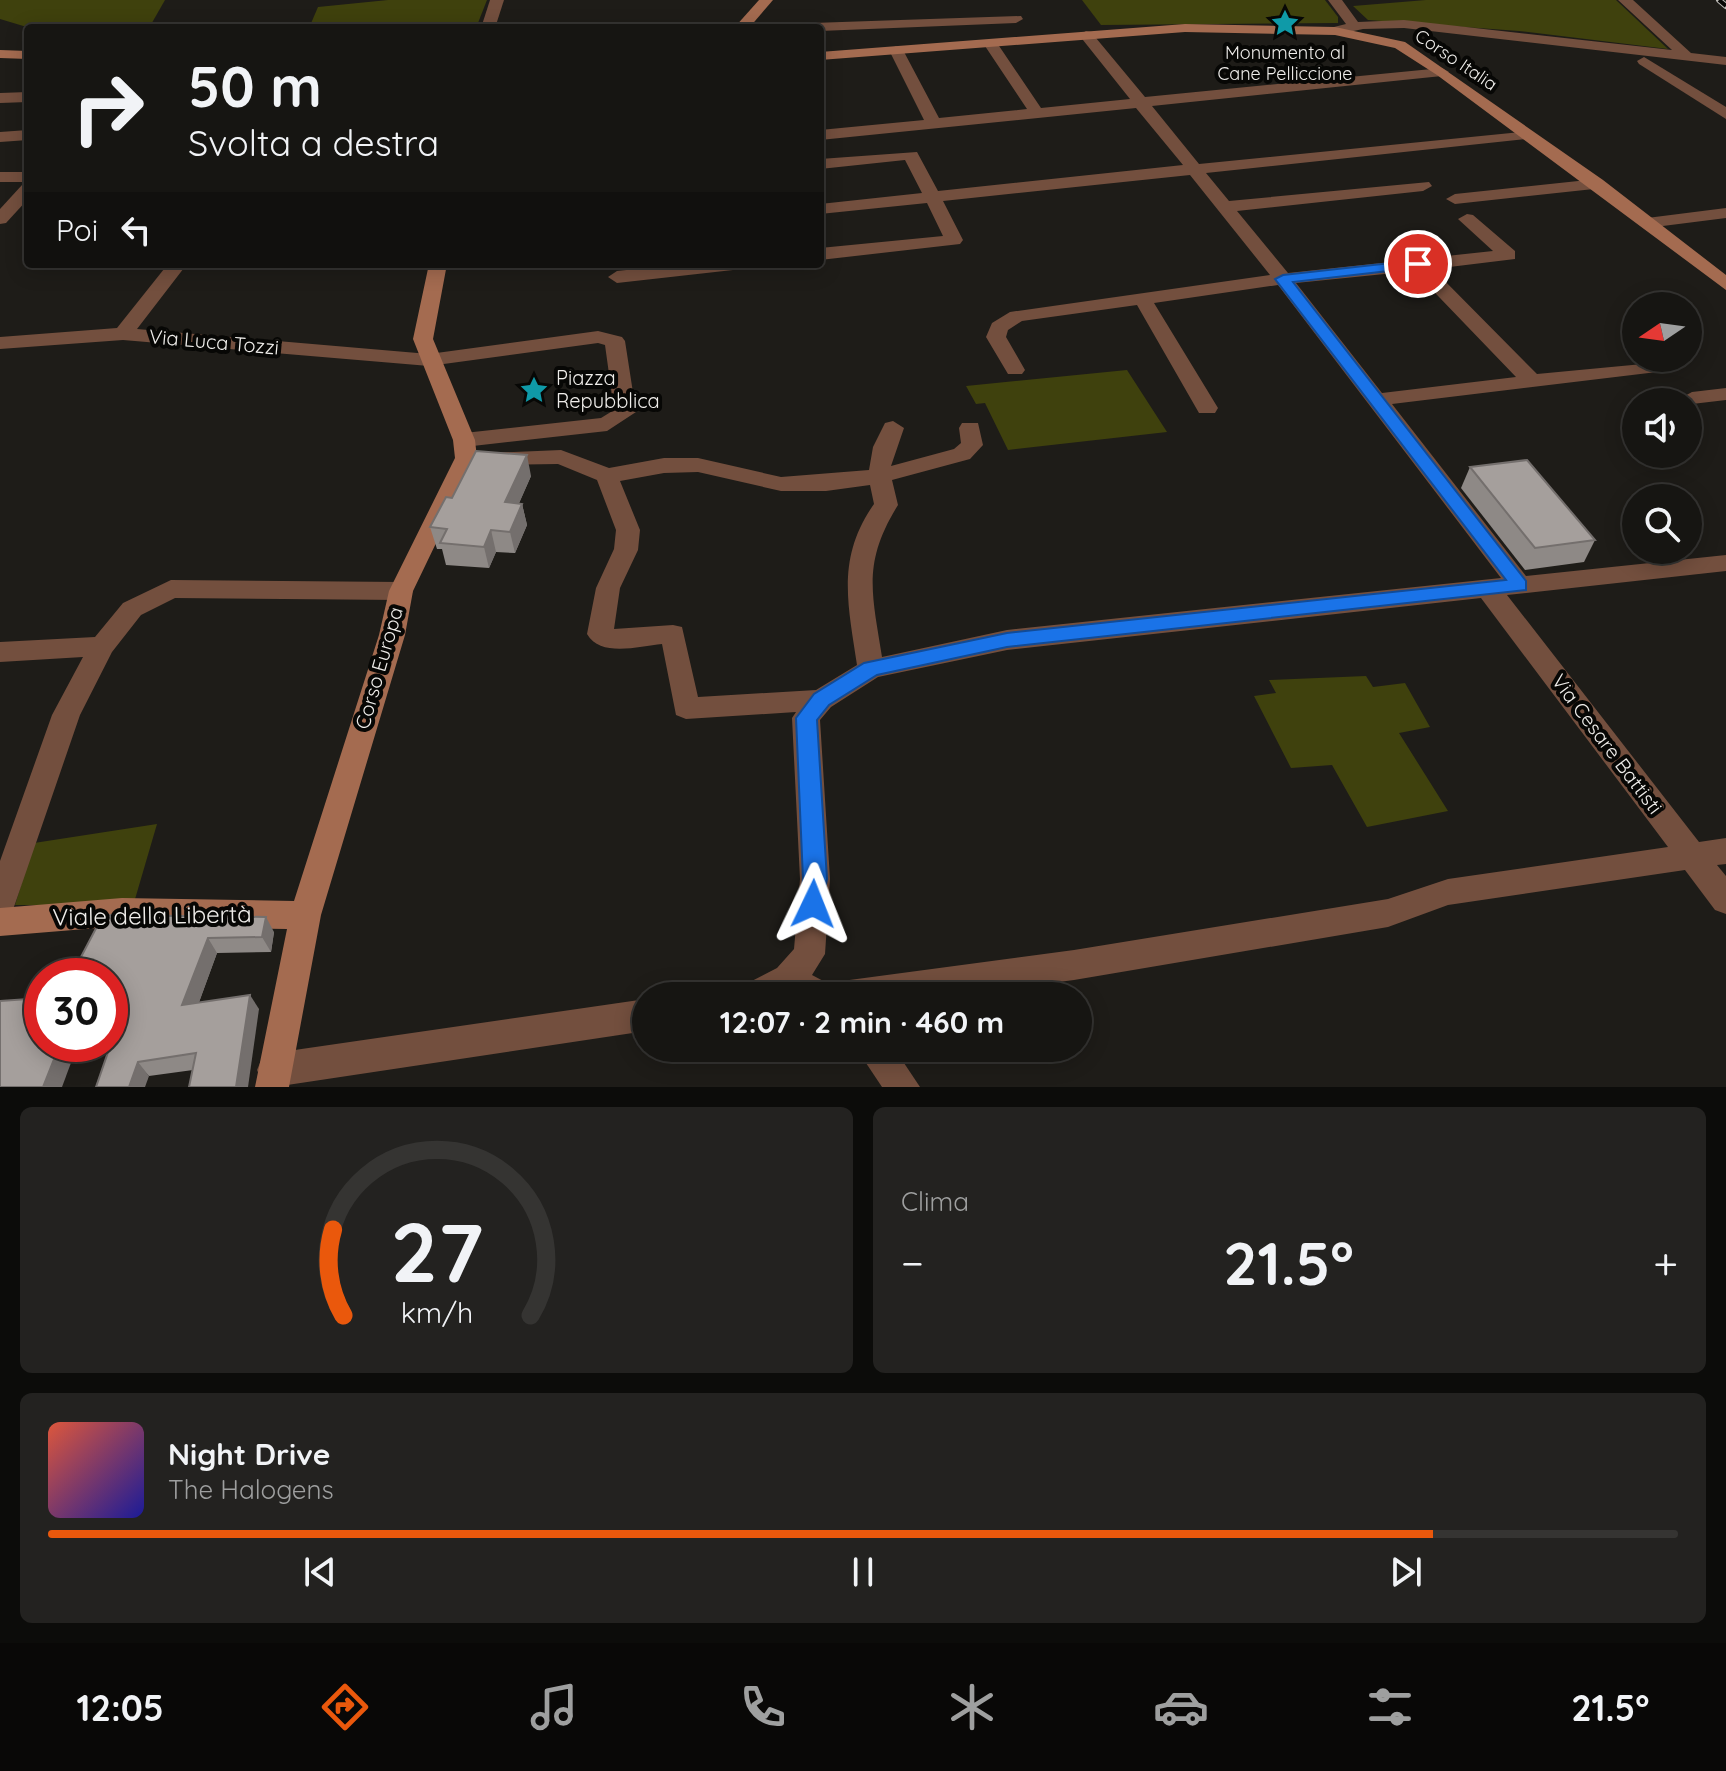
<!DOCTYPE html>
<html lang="it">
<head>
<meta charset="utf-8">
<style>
  body { margin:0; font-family:Quicksand,sans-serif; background:#232220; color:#f1f3f6; height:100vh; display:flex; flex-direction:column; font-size:30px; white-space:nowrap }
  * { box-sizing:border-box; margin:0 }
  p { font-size:26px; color:#9e9f9f }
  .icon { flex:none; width:44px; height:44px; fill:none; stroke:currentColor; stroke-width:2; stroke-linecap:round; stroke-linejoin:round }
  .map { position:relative; height:1087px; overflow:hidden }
  .drawer { display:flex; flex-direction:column; gap:20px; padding:20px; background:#0c0c0a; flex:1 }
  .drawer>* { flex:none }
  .banner { position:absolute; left:24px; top:24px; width:800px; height:244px; border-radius:8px; box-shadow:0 4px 20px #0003,0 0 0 2px #353432; background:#161512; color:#f1f3f6; overflow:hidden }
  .needle { width:52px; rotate:257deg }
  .buttons { position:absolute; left:1622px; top:292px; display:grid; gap:16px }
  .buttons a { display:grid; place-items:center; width:80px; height:80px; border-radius:50%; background:#161512; box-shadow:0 4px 20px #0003,0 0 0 2px #353432; font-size:40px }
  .speed { position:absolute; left:24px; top:958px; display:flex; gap:16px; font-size:40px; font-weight:700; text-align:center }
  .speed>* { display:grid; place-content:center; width:104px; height:104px; border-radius:50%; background:#161512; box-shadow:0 4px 20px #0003,0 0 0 2px #353432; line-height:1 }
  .speed .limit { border:12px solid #d22; background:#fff; color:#111 }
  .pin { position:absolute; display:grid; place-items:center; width:68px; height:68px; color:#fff; margin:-34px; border:4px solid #fff; border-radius:50%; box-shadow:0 2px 8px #0007 }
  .me { position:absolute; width:88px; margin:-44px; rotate:2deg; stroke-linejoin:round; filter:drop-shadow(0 0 6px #0008) }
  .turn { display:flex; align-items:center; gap:28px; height:168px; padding:0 32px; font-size:36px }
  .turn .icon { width:104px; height:104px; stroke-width:2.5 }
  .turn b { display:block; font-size:56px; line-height:68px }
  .then { display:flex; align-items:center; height:76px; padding:0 32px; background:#0003; gap:16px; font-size:30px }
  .big { font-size:60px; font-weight:700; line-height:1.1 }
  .drawer .widget { flex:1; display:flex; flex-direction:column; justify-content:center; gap:12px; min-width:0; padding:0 28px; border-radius:12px; background:#232220 }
  .drawer .dial { align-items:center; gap:0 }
  .dial svg { height:208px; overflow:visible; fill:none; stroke:#353432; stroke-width:7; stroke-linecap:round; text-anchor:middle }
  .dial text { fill:#f1f3f6; stroke:none }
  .song { display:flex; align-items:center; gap:24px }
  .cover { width:96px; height:96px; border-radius:12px; background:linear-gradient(135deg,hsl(10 70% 55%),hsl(240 70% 35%)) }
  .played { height:8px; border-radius:4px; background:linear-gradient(90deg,#ea580c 85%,#353432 85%) }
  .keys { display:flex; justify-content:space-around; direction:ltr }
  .heat { display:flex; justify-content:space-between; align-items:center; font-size:44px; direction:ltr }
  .drawer .tiles { flex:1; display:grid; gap:20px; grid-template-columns:1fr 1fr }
  .widget:last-child { grid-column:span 2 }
  .trip { position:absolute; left:632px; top:982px; width:460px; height:80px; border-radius:40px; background:#161512; box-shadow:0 4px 20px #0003,0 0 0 2px #353432; font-weight:700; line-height:80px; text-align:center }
  .tab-bar { display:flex; height:128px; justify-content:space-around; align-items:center; background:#090807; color:#9e9f9f }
  .tab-bar .icon { width:56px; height:56px }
  .tab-bar .current { color:#ea580c }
  .tab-bar b { font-size:36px; color:#f1f3f6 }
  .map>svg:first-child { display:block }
</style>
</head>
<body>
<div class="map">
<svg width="1726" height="1087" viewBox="0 0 1726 1087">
  <rect width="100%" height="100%" fill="#1e1c18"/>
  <g fill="#3f410d">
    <polygon points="0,0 165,0 149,28 30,28 0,19"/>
    <polygon points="388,0 487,0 476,28 309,28 318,7"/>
    <polygon points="1082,0 1325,0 1338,17 1338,23 1101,25"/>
    <polygon points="1426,0 1616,0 1668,49 1519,31 1368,20 1353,6"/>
    <polygon points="1127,370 1167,432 1008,450 985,403 976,404 966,386"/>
    <polygon points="1366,676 1373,687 1405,683 1430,727 1399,733 1448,811 1367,827 1332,765 1291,768 1254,696 1276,693 1269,680"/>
    <polygon points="157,824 133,906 15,905 34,843"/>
  </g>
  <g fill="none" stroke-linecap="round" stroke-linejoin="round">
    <g fill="#734f3e" fill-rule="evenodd">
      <polygon points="490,0 504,0 495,28 481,28"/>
      <polygon points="1328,0 1342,0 1358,22 1404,20 1672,50 1618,0 1633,0 1691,53 1726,57 1726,65 1404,28 1363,29 1335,35 1328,31 1330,28 1346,24"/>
      <polygon points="1021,16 1023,19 1016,23 820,31 776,28 783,24"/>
      <polygon points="551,24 648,24 655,28 544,28"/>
      <path d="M1086 31 1091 32 1145 97 1442 68 1449 72 1442 76 1152 106 1199 164 1532 131 1534 134 1526 139 1206 173 1229 201 1429 182 1432 186 1423 191 1237 211 1288 273 1493 251 1458 219 1467 214 1473 215 1515 251V259L1433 269 1537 374 1664 362 1667 366 1657 372 1392 404 1526 576 1726 555V571L1507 595 1699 842 1726 838V864L1717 865 1726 876V914L1715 910 1685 870 1448 905 1388 927 1074 980 949 996H740L744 985 777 968 794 949 800 879 792 718 796 712 686 719 676 715 662 644C639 646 601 658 587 634L596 588 614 549 616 530 597 480 558 464 496 465 488 463 485 458 488 453 561 450 609 468 664 458H698L781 477 869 470 873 447 885 423 893 421 904 428 891 466 954 449 961 443 959 428 962 423H978L983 445 970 459 892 480 898 505C862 563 872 593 882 657L1007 630 1501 578 1278 285 1154 303 1218 408 1215 413H1199L1137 305 1022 321 1008 330 1006 337 1025 370 1022 374H1008L986 337 992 323 1010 312 1270 275 1190 175 943 201 963 240 960 244 820 260V248L943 236 927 203 820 214V204L922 193 905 160 820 169V159L917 152 938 191 1183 165 1136 108 820 140V130L924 120 889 50 896 46 903 50 939 118 1027 109 983 43 990 39 995 40 1041 108 1130 99 1079 35ZM1414 271 1516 377 1382 393 1296 283ZM698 472 781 491H826L870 485 874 504C836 558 848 604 857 665L816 690 698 697 682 627 673 625 614 629 620 588 638 550 640 530 620 481 664 473ZM1481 598 1668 847 1448 879 1388 899 1074 950 827 983 812 975 825 954 830 879 820 720 831 707 878 677 1007 650Z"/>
      <polygon points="1644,57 1726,107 1726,119 1639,64 1637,61"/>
      <polygon points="28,92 28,102 0,103 0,93"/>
      <polygon points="28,130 28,140 0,142 0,132"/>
      <rect x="0" y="172" width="28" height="10"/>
      <polygon points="1597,179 1603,180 1603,188 1455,204 1446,199 1455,194"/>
      <polygon points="28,184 28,199 6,223 0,224 0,209 22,185"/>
      <polygon points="1726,208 1726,218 1647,228 1638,223 1647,218"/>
      <polygon points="168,264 187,264 137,329 429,354 598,331 622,337 625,341 636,412 607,431 464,447 453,440 464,433 601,418 614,410 605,345 598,343 429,366 123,340 0,349 0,337 117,328"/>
      <polygon points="683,264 742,264 733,270 617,283 608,277 617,271"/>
      <polygon points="1726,388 1726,400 1692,404 1681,398 1692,392"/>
      <polygon points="171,580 401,582 410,585 413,591 410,597 401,600 175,598 141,615 112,652 80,715 15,904 11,914 0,918 0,861 52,715 83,657 0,662 0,642 95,637 123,603"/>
      <polygon points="646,999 646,1031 274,1087 262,1082 257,1070 262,1058 274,1053"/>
      <polygon points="856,1048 894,1048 920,1087 882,1087"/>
    </g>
    <g fill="#a46b50" fill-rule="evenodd">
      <polygon points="759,0 773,0 749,28 734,28"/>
      <polygon points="1185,24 1335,27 1405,42 1603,180 1726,275 1726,290 1437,75 1395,48 1335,35 1185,32 820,60 820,52"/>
      <polygon points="0,50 28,51 28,59 0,58"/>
      <polygon points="429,264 447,264 433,339 475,440 477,458 413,591 405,635 321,915 289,1087 255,1087 287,929 122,926 0,936 0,908 122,898 294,901 379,635 389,591 455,458 453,440 413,339"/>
    </g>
    <defs>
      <polyline id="rail" points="1719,0 1726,6"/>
    </defs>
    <use href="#rail" stroke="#bebcb8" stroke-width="6"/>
    <use href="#rail" stroke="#070705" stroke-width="4" stroke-dasharray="11" stroke-linecap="butt"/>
  </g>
  <g fill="#8e8986">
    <polygon points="1470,467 1595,540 1584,562 1525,570 1461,488"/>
    <polygon points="531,476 519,503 522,504 527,525 515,553 496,552 489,568 446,565 442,549 437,549 430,527 452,498"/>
    <polygon points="103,915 274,932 271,952 217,953 199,1002 259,1009 193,1070 149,1076 113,1038 110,1038 110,976"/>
  </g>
  <g fill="#746f6d">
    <polygon points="527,455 531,476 510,524 505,502"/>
    <polygon points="522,504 527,525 515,553 510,532"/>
    <polygon points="491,530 496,552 489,568 484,547"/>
    <polygon points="266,917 274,932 271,952 262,937"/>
    <polygon points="208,938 217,953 193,1019 182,1005"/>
    <polygon points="250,995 259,1009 248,1087 236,1087"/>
    <polygon points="60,1044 78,1044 62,1087 43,1087"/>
    <polygon points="138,1062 149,1076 145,1087 129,1087"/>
  </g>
  <g fill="#a59f9c" stroke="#746f6d" stroke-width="2">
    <polygon points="476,451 527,455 505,502 522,504 510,532 491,530 484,547 440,543 447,529 430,527 446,497 452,498"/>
    <polygon points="1527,460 1595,540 1535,548 1470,467"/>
    <polygon points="103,915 266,917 262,937 208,938 182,1005 250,995 236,1087 189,1087 196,1053 138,1062 129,1087 96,1087 118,1023 110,1023 110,976 71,976"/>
    <polygon points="42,998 42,1044 60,1044 43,1087 0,1087 0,1001"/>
  </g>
  <polygon fill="#1a73e8" stroke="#114b97" stroke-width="2" points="1418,260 1425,264 1423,267 1293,282 1526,581 1526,590 1007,647 877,675 829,705 817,720 827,879 821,911 813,914 805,911 801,904 803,879 796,718 814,694 864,663 1007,633 1506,580 1275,279 1283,275"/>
  <defs>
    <symbol id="sight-bare" viewBox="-9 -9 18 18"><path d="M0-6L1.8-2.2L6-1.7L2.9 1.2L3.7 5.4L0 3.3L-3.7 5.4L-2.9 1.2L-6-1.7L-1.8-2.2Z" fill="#0f9aa8" stroke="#070705" stroke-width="2.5" paint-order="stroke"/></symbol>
  </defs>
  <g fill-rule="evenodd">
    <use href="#sight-bare" x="1265" y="3" width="40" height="40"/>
    <use href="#sight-bare" x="514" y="370" width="40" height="40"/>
  </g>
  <g text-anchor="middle" stroke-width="8" stroke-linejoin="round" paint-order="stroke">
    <g font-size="18" fill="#efedea" stroke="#070705">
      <text x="1285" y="59">Monumento al<tspan x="1285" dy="21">Cane Pelliccione</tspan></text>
    </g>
    <g font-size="18" fill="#efedea" stroke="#070705">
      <text transform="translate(1456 60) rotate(34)" y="6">Corso Italia</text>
    </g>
    <g font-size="20" fill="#efedea" stroke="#070705">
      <text transform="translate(214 342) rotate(5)" y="7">Via Luca Tozzi</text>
      <text transform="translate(379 668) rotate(-74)" y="7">Corso Europa</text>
      <text transform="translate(1607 744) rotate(53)" y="7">Via Cesare Battisti</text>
    </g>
    <g font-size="20" fill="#efedea" stroke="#070705" text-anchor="start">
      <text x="556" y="385">Piazza<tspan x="556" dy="23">Repubblica</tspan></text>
    </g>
    <g font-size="24" fill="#efedea" stroke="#070705">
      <text transform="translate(152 916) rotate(-1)" y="8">Viale della Libertà</text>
    </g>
  </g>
</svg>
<div class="buttons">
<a><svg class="needle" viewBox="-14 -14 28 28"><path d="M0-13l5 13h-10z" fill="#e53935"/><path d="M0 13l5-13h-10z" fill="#9e9f9f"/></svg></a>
<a><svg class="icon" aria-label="sound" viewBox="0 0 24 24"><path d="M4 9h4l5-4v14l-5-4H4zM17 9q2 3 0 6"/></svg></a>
<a><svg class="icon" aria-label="search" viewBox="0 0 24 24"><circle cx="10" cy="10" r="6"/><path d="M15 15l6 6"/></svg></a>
</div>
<div class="speed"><div class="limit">30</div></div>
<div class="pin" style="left:1418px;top:264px;background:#d93025"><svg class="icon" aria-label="arrive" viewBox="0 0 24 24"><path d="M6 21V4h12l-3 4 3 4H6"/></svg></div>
<svg class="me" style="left:813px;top:904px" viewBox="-20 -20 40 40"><path d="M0-17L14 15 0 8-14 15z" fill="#1a73e8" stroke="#fff" stroke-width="4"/></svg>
<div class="trip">12:07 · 2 min · 460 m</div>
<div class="banner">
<div class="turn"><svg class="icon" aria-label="right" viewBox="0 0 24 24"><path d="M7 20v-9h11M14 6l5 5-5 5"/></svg><div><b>50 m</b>Svolta a destra</div></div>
<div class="then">Poi<svg class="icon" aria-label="left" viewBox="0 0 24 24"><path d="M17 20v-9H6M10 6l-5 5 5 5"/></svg></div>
</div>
</div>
<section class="drawer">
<div class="tiles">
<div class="widget dial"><svg viewBox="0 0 100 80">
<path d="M14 69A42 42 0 1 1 86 69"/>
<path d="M14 69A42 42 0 0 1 10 36" stroke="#ea580c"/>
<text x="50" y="56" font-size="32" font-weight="700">27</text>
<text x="50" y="72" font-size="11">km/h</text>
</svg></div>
<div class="widget"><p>Clima</p>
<div class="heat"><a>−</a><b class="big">21.5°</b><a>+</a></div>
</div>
<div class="widget">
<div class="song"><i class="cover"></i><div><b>Night Drive</b><p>The Halogens</p></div></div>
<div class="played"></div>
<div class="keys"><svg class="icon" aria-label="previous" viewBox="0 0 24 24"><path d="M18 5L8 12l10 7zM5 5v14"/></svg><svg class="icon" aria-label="pause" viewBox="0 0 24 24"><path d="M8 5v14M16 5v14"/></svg><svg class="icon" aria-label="next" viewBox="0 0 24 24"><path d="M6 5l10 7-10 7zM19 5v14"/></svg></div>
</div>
</div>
</section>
<nav class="tab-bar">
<b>12:05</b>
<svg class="icon current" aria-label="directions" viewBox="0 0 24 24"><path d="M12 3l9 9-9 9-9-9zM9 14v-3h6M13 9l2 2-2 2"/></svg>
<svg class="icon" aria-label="music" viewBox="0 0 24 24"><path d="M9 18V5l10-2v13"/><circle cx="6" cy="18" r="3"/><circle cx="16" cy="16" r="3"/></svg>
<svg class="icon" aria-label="phone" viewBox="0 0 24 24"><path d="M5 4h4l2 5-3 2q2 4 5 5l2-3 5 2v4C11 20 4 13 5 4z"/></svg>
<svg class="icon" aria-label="climate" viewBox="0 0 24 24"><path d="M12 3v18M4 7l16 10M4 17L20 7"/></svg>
<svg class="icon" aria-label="car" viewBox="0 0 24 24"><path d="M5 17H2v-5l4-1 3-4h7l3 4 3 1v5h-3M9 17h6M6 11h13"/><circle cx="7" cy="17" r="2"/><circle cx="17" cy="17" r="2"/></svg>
<svg class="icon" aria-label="filters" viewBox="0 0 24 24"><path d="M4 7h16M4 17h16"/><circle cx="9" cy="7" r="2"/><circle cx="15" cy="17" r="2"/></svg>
<b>21.5°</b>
</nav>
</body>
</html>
